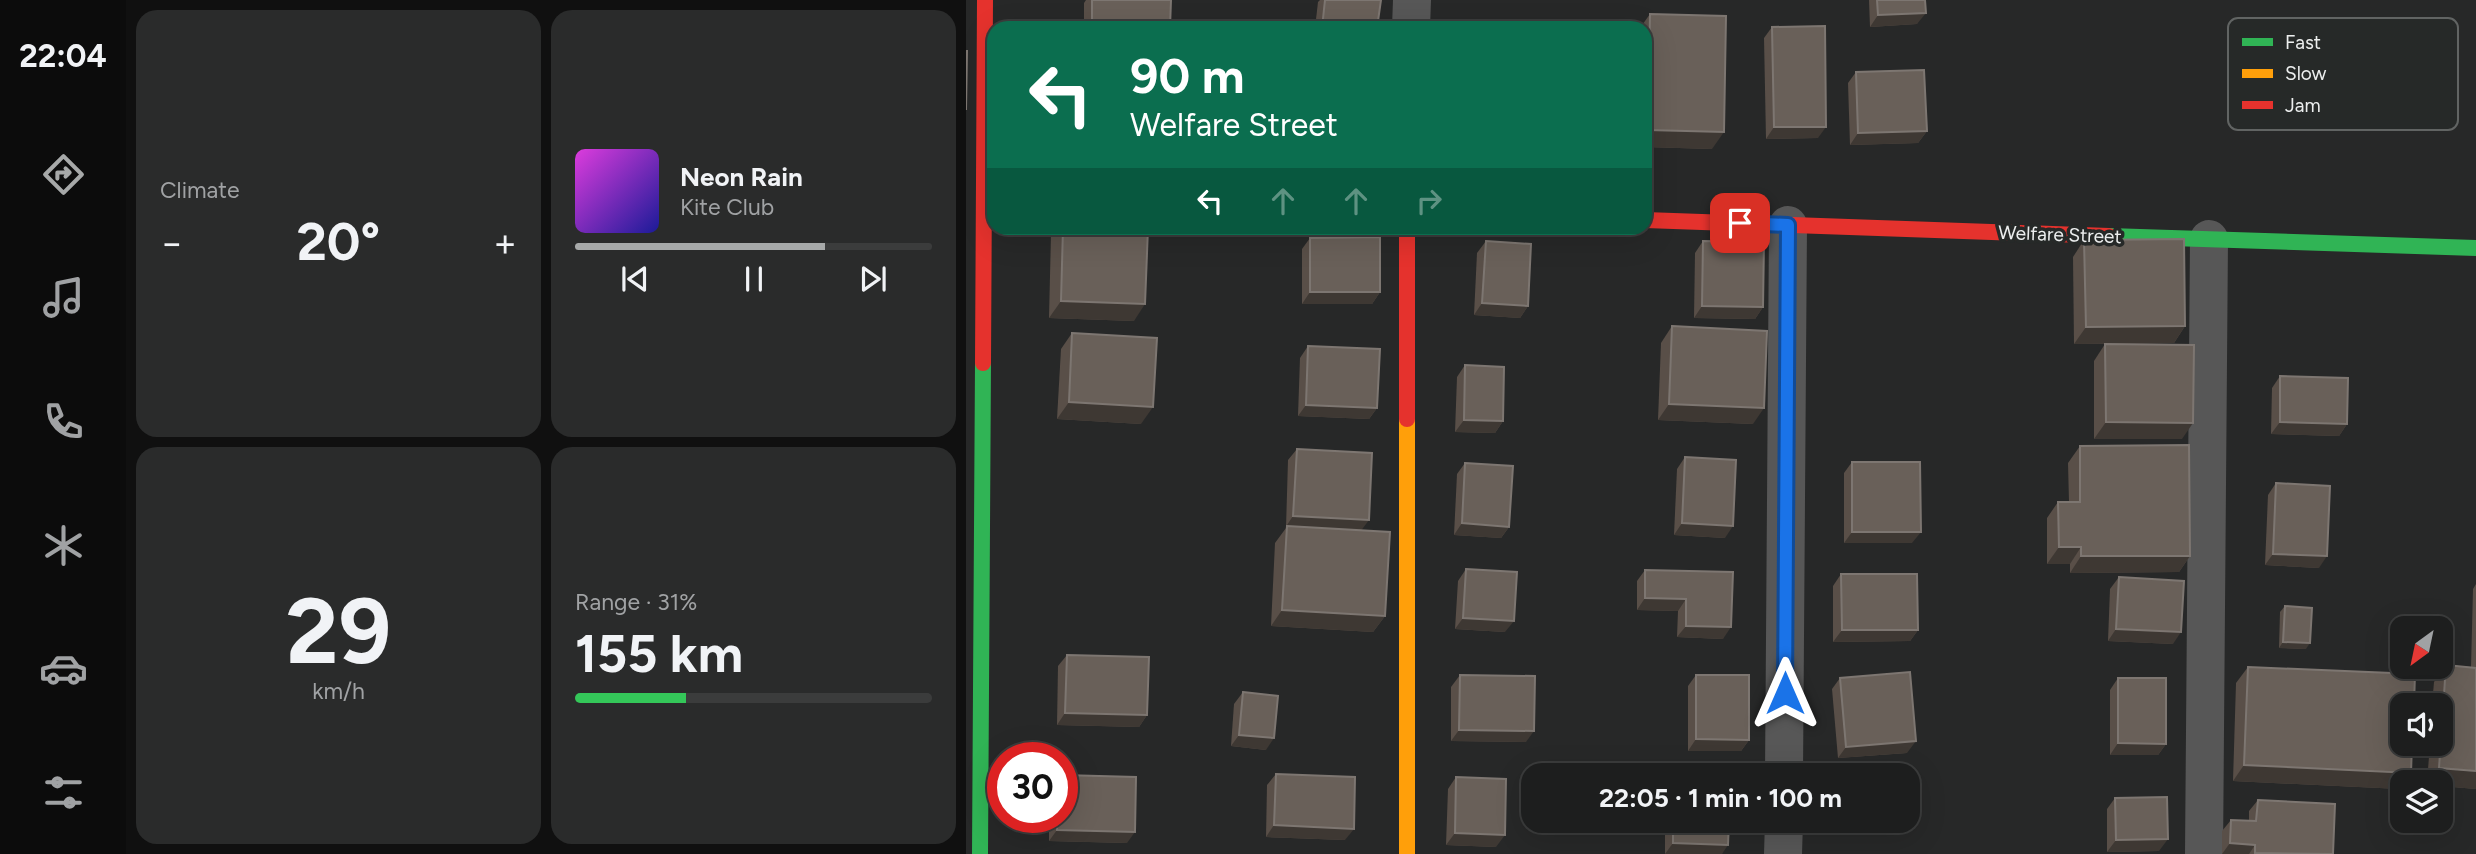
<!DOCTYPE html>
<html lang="en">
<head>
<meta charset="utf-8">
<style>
  body { margin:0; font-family:Figtree,sans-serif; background:#2a2b2b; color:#f1f3f6; height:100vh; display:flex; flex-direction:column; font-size:26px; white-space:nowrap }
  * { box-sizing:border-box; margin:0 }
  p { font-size:23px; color:#a0a2a4 }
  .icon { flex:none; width:38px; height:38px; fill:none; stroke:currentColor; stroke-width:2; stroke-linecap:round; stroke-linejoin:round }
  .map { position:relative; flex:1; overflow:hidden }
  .side { display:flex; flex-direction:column; gap:10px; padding:10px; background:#101010; width:840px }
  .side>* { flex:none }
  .top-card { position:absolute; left:21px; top:21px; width:665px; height:214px; border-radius:21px; box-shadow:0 7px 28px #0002,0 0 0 2px #3b3c3c; background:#0b6e4f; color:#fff; overflow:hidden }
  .needle { width:46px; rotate:213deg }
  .tools { position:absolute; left:1424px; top:616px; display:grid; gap:14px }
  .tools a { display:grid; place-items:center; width:63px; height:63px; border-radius:14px; background:#1d1e1e; box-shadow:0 7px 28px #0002,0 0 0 2px #3b3c3c; font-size:35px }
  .speed { position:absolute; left:21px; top:742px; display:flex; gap:14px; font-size:35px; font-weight:700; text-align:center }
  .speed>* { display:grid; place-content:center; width:91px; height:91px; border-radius:50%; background:#1d1e1e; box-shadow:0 7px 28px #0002,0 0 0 2px #3b3c3c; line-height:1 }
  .speed .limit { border:10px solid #d22; background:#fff; color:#111 }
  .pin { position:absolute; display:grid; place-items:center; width:60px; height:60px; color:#fff; margin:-30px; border-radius:14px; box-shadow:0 4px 10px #0006 }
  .me { position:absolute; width:77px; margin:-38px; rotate:0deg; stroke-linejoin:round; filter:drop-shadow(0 0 5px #0008) }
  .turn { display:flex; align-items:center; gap:24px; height:147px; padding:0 28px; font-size:32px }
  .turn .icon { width:91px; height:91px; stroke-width:2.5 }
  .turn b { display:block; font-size:49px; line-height:60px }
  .lanes { display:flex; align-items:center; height:66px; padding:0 28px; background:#0003; justify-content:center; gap:35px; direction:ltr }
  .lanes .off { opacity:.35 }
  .big { font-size:52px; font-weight:700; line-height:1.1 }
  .side .card { flex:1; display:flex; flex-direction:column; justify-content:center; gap:10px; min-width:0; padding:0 24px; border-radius:21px; background:#2a2b2b }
  .side .dial { align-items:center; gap:0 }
  .dial b { font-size:91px; line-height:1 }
  .song { display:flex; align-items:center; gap:21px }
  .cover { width:84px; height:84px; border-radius:10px; background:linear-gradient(135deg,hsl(300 70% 55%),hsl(240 70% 35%)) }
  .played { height:7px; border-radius:4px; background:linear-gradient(90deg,#a7a9a9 70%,#3b3c3c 70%) }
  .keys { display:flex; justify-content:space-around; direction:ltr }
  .heat { display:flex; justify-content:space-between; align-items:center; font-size:38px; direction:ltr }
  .charge { height:10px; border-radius:5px; background:linear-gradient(90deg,#34c759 31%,#3b3c3c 0) }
  .side .tiles { flex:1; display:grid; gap:10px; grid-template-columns:repeat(2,1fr) }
  .trip { position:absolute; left:555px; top:763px; width:399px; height:70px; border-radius:21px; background:#1d1e1e; box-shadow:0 7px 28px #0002,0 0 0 2px #3b3c3c; font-weight:700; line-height:70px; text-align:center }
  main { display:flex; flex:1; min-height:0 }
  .tabs { display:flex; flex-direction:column; width:126px; justify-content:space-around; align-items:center; background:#0c0c0c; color:#a0a2a4 }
  .tabs .icon { width:49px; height:49px }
  .tabs .selected { color:#a7a9a9 }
  .tabs b { font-size:32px; color:#f1f3f6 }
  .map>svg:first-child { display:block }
</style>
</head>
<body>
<main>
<nav class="tabs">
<b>22:04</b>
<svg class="icon selected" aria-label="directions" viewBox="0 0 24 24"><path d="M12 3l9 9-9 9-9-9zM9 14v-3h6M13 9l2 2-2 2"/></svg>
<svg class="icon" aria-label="music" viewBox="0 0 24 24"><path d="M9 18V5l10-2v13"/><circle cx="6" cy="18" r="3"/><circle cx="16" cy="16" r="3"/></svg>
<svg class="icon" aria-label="phone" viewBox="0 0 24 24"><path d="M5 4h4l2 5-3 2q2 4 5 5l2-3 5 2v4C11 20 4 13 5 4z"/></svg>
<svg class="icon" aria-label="climate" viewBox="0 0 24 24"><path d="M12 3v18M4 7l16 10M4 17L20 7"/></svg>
<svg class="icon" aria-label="car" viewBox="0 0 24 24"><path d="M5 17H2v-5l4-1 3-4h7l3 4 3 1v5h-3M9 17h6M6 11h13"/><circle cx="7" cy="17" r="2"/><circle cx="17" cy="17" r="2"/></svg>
<svg class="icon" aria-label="filters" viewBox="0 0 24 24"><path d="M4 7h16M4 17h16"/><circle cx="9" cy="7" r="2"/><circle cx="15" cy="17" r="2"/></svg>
</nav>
<section class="side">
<div class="tiles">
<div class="card"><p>Climate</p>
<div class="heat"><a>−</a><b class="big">20°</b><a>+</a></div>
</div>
<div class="card">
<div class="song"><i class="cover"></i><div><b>Neon Rain</b><p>Kite Club</p></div></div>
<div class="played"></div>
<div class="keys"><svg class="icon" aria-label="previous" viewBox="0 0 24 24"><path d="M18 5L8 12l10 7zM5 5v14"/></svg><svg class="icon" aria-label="pause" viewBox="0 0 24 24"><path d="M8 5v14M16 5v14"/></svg><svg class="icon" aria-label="next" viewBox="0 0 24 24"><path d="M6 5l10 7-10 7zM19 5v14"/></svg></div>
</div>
<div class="card dial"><b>29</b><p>km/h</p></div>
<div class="card"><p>Range · 31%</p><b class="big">155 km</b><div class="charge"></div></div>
</div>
</section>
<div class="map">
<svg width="1510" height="854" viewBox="0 0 1510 854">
  <rect width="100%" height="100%" fill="#272828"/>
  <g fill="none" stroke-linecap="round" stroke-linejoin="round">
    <g stroke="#575757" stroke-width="38">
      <polyline points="445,28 446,0"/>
      <polyline points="818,775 822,225"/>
      <polyline points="817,854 818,821"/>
      <polyline points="1238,854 1243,239"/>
    </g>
    <g stroke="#30b455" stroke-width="16">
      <polyline points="1143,236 1510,248"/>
      <polyline points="14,854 17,363"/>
    </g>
    <polyline stroke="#ff9f0a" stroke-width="16" points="441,419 441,854"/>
    <g stroke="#e5322d" stroke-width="16">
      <polyline points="679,220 1143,236"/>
      <polyline points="441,228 441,419"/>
      <polyline points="17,363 19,0"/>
    </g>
  </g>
  <g fill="#594f48">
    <polygon points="120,0 126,0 204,28 118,28 118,3"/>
    <polygon points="354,0 415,0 411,28 349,28 352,2"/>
    <polygon points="903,0 959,0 951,24 904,27"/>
    <polygon points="684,14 746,149 679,147 679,28 674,28"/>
    <polygon points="806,27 852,138 800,139 798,38"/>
    <polygon points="890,72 961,131 952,143 884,145 882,83"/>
    <polygon points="90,228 182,228 168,321 83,318 85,234"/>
    <polygon points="344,238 414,292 406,304 336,304 336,249"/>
    <polygon points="1118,240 1219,326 1208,343 1108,344 1107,257"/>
    <polygon points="520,241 562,306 554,318 508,315 511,253"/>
    <polygon points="737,241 797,307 789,319 728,318 729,253"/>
    <polygon points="706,326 787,424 692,420 695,343"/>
    <polygon points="106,333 175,424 91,419 95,349"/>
    <polygon points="1139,344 1216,439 1128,439 1128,361"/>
    <polygon points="342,346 411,408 403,419 332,416 334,358"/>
    <polygon points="499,365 537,421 529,433 489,432 491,377"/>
    <polygon points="1314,376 1381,424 1373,436 1305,434 1306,388"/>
    <polygon points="1114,446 1224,556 1213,572 1104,573 1104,564 1081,564 1081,518 1092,502 1103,502 1102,463"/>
    <polygon points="331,449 395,531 419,616 407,632 305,626 309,543 320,528 322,460"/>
    <polygon points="719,457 759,538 708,535 711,469"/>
    <polygon points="886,462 946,543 878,543 878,473"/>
    <polygon points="499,463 543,527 535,538 488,535 491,474"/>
    <polygon points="1310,483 1353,568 1299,565 1302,495"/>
    <polygon points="500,569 539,632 489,629 492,581"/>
    <polygon points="679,570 767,572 757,639 711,637 712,611 671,610 671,581"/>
    <polygon points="875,574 952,630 944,641 867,642 867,586"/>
    <polygon points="1153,577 1207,644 1142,641 1144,589"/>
    <polygon points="1510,584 1510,789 1475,786 1475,782 1461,782 1464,744 1475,744 1475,705 1466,705 1468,682 1480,665 1505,667 1507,589"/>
    <polygon points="1319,606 1340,649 1313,648 1314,612"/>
    <polygon points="101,655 181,715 173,727 91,725 92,666"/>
    <polygon points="1282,667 1437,782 1437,785 1434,789 1267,781 1270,683"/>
    <polygon points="494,675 560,742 485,741 485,687"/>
    <polygon points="730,675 783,740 775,751 722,751 722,686"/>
    <polygon points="874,678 941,753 872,758 866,689"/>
    <polygon points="1152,678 1200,744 1192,755 1144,755 1144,690"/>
    <polygon points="277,692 300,750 265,746 268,704"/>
    <polygon points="310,774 379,840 300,837 301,785"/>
    <polygon points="490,777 530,847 480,845 482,789"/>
    <polygon points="1149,798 1193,851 1141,852 1141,809"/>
    <polygon points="1292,800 1367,854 1256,854 1256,831 1265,820 1283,821 1283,811"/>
    <polygon points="83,817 96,817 161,843 83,841"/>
    <polygon points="699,821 763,821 756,854 699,854"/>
  </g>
  <g fill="#3e3833">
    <polygon points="960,13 951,24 904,27 912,15"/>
    <polygon points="808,127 860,127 852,138 800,139"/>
    <polygon points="682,130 758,132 746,149 679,147 679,134"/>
    <polygon points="961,131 952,143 884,145 892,133"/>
    <polygon points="344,292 414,292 406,304 336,304"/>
    <polygon points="95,301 179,304 168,321 83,318"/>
    <polygon points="516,303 562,306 554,318 508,315"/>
    <polygon points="736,306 797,307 789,319 728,318"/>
    <polygon points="1219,326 1208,343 1108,344 1120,327"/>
    <polygon points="103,402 187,407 175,424 91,419"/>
    <polygon points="703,404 798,408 787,424 692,420"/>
    <polygon points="340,405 411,408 403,419 332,416"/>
    <polygon points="498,420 537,421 529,433 489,432"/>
    <polygon points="1140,422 1227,423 1216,439 1128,439"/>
    <polygon points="1314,422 1381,424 1373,436 1305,434"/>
    <polygon points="327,516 403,520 394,532 321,526 319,528"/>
    <polygon points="496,523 543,527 535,538 488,535"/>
    <polygon points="716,523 767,526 759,538 708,535"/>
    <polygon points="886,532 955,532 946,543 878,543"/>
    <polygon points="1093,547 1115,547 1104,564 1081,564"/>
    <polygon points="1307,554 1361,556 1353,568 1299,565"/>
    <polygon points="1115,556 1224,556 1213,572 1104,573"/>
    <polygon points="679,598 720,599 712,611 671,610"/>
    <polygon points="316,610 419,616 407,632 305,626"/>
    <polygon points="497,618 548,621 539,632 489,629"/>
    <polygon points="720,626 765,627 757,639 711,637"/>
    <polygon points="1150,629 1215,632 1207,644 1142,641"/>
    <polygon points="876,630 952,630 944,641 867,642"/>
    <polygon points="1317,642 1344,643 1340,649 1313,648"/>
    <polygon points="99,713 181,715 173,727 91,725"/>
    <polygon points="493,730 568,731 560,742 485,741"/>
    <polygon points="273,735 308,738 300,750 265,746"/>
    <polygon points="730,739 783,740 775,751 722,751"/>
    <polygon points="950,741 941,753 872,758 880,747"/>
    <polygon points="1152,743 1200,744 1192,755 1144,755"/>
    <polygon points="1278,765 1445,773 1438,782 1437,782 1437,785 1434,789 1267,781"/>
    <polygon points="1473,768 1510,771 1510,789 1475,786 1475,782 1463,782"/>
    <polygon points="308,825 388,829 379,840 300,837"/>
    <polygon points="91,830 169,832 161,843 83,841"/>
    <polygon points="489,833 539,835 530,847 480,845"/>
    <polygon points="1202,839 1193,851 1141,852 1150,840"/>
    <polygon points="707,843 762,845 756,854 699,854"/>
    <polygon points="1264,843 1289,845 1283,854 1256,854"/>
  </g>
  <g fill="#696059" stroke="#7d7671" stroke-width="2">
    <polygon points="126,0 205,0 204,28 126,28"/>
    <polygon points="359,0 415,0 411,28 356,28"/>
    <polygon points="911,0 959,0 960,13 912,15"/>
    <polygon points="684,14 760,16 758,132 682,130"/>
    <polygon points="859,26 860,127 808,127 806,27"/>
    <polygon points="0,51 1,51 0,110"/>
    <polygon points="958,70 961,131 892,133 890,72"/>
    <polygon points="97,228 182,228 179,304 95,301"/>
    <polygon points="414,237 414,292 344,292 344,238"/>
    <polygon points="1218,239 1219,326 1120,327 1118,240"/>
    <polygon points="520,241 565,244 562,306 516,303"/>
    <polygon points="737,241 798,242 797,307 736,306"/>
    <polygon points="706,326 801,331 798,408 703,404"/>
    <polygon points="106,333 191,338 187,407 103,402"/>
    <polygon points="1139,344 1228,345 1227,423 1140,422"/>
    <polygon points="342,346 414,349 411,408 340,405"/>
    <polygon points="499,365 538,367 537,421 498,420"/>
    <polygon points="1314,376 1382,378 1381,424 1314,422"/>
    <polygon points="1223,445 1224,556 1115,556 1115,547 1093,547 1092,502 1114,502 1114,446"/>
    <polygon points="331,449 406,453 403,520 327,516"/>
    <polygon points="719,457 770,460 767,526 716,523"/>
    <polygon points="886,462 954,462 955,532 886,532"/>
    <polygon points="499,463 547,466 543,527 496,523"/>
    <polygon points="1310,483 1364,486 1361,556 1307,554"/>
    <polygon points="321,526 424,532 419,616 316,610"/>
    <polygon points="500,569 551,572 548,621 497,618"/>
    <polygon points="679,570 767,572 765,627 720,626 720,599 679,598"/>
    <polygon points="875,574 951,574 952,630 876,630"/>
    <polygon points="1153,577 1218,581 1215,632 1150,629"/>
    <polygon points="1319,606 1346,608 1344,643 1317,642"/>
    <polygon points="101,655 183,657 181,715 99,713"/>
    <polygon points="1480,665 1510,668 1510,771 1473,768"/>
    <polygon points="1282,667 1449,674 1448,705 1437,705 1437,744 1446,744 1445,773 1278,765"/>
    <polygon points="944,672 950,741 880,747 874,678"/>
    <polygon points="494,675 569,676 568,731 493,730"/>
    <polygon points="730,675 783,675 783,740 730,739"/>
    <polygon points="1152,678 1200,678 1200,744 1152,743"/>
    <polygon points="277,692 312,696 308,738 273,735"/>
    <polygon points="310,774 389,777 388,829 308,825"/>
    <polygon points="96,775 170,777 169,832 91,830 91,817 96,817"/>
    <polygon points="490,777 540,779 539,835 489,833"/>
    <polygon points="1201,797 1202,839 1150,840 1149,798"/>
    <polygon points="1292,800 1369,804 1367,854 1289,853 1289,845 1264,843 1265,820 1290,821"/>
    <polygon points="707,821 763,821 762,845 707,843"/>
  </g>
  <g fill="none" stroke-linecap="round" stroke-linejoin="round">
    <defs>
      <polyline id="route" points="774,223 822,225 819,693"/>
    </defs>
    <use href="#route" stroke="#114b97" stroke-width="18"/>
    <use href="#route" stroke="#1a73e8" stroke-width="12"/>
  </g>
  <g text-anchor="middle" stroke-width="7" stroke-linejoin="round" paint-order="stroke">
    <g font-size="19" fill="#eceeee" stroke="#262928">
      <text transform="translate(1094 234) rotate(2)" y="7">Welfare Street</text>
    </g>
  </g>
  <rect x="1262" y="18" width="230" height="112" rx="10" fill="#262928" stroke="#616463" stroke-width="2"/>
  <rect x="1276" y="38" width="31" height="8" fill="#30b455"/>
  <rect x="1276" y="69" width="31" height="9" fill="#ff9f0a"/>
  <rect x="1276" y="101" width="31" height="8" fill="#e5322d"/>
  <g font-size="19" fill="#eceeee">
    <text x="1319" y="49">Fast</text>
    <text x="1319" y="80">Slow</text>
    <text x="1319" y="112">Jam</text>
  </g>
</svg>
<div class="tools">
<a><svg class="needle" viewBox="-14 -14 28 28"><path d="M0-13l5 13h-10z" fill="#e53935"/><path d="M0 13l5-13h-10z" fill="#a0a2a4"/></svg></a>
<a><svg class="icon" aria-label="sound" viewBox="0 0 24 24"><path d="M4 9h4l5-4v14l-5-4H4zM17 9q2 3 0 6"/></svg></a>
<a><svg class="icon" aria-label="layers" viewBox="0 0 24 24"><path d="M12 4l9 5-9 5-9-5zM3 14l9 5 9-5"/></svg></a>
</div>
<div class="speed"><div class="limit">30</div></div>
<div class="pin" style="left:774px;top:223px;background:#d93025"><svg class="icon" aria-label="arrive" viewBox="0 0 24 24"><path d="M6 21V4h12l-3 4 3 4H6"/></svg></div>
<svg class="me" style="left:819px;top:693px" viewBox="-20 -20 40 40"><path d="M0-17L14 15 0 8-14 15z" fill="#1a73e8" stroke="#fff" stroke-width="4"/></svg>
<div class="trip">22:05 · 1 min · 100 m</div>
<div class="top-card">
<div class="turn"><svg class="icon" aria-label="left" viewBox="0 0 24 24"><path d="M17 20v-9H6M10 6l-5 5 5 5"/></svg><div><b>90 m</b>Welfare Street</div></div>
<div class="lanes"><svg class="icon" aria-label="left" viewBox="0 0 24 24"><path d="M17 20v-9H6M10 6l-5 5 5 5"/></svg><svg class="icon off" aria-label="ahead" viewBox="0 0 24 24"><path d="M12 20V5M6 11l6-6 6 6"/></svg><svg class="icon off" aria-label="ahead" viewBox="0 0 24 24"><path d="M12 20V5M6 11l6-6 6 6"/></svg><svg class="icon off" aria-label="right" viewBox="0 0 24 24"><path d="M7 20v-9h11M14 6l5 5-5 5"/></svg></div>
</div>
</div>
</main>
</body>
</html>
